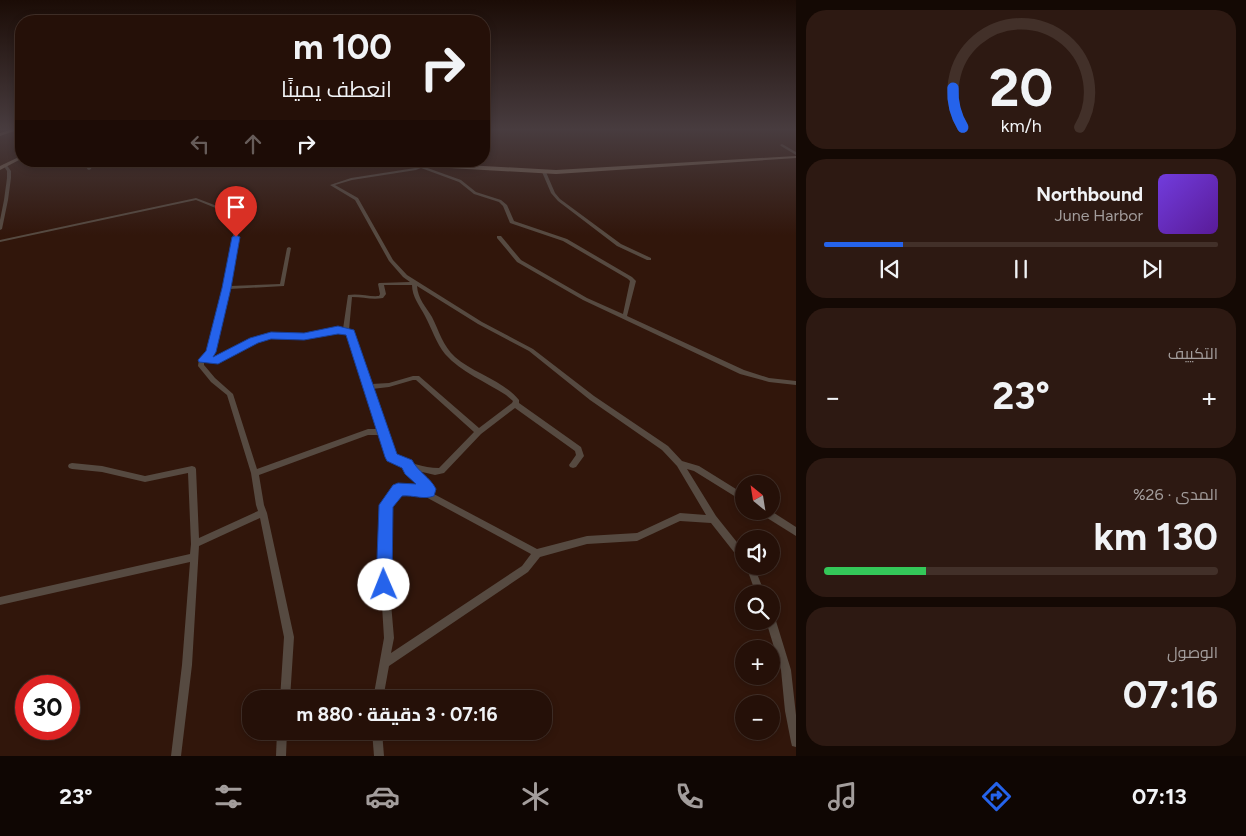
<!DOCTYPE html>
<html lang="ar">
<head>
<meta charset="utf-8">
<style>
  body { margin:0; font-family:Figtree,Cairo,sans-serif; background:#2d1912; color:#f1f3f6; direction:rtl; height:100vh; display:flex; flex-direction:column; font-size:19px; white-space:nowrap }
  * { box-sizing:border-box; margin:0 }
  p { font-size:16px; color:#a39d9c }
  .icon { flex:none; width:28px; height:28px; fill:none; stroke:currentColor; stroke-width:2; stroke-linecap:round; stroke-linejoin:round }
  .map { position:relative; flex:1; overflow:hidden; direction:ltr }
  .details { display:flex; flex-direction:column; gap:10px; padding:10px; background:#140904; width:450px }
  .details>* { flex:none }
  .hud { position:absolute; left:15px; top:15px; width:475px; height:152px; border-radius:20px; box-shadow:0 2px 8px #0003,0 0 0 1px #423029; direction:rtl; background:#251008; color:#f1f3f6; overflow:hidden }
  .needle { width:32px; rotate:330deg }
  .fabs { position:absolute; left:735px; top:475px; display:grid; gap:10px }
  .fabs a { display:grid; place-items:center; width:45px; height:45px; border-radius:50%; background:#251008; box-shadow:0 2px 8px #0003,0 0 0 1px #423029; font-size:25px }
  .speed { position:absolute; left:15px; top:675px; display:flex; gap:10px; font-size:25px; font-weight:700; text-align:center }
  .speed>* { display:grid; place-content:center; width:65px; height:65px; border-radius:50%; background:#251008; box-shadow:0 2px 8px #0003,0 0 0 1px #423029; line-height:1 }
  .speed .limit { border:8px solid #d22; background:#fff; color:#111 }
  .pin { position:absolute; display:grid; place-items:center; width:42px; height:42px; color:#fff; margin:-51px -21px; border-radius:50% 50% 50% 0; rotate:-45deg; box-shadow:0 0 5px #0007 }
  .pin .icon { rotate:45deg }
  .me { position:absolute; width:55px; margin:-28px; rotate:359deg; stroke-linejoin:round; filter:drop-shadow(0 0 4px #0008) }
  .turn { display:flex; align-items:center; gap:18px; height:105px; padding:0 15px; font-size:22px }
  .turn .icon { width:65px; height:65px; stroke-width:2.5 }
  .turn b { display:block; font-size:35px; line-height:42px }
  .lanes { display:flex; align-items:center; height:48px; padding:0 15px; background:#0003; justify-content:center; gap:25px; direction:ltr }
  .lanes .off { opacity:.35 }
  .big { font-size:38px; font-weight:700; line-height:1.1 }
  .details .tile { flex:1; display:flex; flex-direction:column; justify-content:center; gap:8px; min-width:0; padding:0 18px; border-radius:20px; background:#2d1912 }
  .details .dial { align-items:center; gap:0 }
  .dial svg { height:130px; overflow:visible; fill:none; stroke:#423029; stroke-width:7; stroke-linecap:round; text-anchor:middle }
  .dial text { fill:#f1f3f6; stroke:none }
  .song { display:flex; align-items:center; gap:15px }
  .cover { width:60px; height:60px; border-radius:8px; background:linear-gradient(135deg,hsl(260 70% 55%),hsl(270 70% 35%)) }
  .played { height:5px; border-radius:2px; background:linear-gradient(90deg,#2563eb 20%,#423029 20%) }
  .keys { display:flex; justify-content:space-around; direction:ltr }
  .heat { display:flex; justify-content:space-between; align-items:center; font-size:28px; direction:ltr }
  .charge { height:8px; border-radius:4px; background:linear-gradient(90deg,#34c759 26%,#423029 0) }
  .trip { position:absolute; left:242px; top:690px; width:310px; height:50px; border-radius:20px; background:#251008; box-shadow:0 2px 8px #0003,0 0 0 1px #423029; font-weight:700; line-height:50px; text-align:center; direction:rtl }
  .tabs { display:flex; height:80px; justify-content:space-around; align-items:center; background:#0f0603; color:#a39d9c }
  .tabs .icon { width:35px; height:35px }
  .tabs .current { color:#2563eb }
  .tabs b { font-size:22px; color:#f1f3f6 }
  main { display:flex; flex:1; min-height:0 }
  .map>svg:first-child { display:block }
</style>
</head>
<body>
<main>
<section class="details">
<div class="tile dial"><svg viewBox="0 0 100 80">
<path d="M14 69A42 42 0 1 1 86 69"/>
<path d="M14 69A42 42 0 0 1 8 45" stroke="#2563eb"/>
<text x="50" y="56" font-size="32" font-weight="700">20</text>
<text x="50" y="72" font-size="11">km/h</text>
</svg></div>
<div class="tile">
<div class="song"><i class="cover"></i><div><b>Northbound</b><p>June Harbor</p></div></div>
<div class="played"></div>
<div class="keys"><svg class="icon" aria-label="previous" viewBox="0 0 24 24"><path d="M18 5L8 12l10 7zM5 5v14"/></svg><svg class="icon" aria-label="pause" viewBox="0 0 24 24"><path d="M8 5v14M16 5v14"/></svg><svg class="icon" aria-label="next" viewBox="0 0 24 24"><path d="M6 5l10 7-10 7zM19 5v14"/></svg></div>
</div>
<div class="tile"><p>التكييف</p>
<div class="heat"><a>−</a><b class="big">23°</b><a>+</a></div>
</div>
<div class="tile"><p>المدى · 26%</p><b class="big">130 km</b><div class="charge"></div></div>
<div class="tile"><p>الوصول</p><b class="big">07:16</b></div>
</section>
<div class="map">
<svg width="796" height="756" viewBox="0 0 796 756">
  <rect width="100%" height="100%" fill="#31160b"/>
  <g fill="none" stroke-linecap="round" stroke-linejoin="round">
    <g fill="#564a41" fill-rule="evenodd">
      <polygon points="782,144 796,152 796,155 781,146 780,145"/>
      <polygon points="89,161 93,161 91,169 89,170 87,169"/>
      <polygon points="5,164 6,164 11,171 11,178 8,200 2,229 0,230 0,220 4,200 7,178 7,171 3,165"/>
      <path d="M420 164 422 166 461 180 476 192 501 200 507 205 514 221 567 239 632 277 636 281 627 316 744 370 769 378 796 381V385L769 382 740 374 583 300 517 262 497 238V236H501L521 260 587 298 623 314 630 281 628 279 563 241 510 223 503 206 499 202 474 194 459 182 421 168 416 170 352 180 335 185 358 198 393 260 407 275 482 322 533 349 594 396 668 446 682 461 699 466 744 494V502L694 471 687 469 716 516 744 551V562L741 561 711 523 680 521 637 541 587 544 540 557 528 572 389 666 383 699H373L384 638 379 557 382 505 395 488 404 485 424 489 420 483 410 474 405 467 388 459 380 435H368L259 475 264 505 267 513 294 637 290 699H280L284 637 260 518 199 546 192 665 181 756H171L182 665 190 562 0 605V597L190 554 191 544 188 473 145 482 102 472 72 469 69 468 68 466 69 464 72 463 102 466 145 476 192 466 195 467 196 469 199 538 258 511 256 505 251 473 227 395 211 382 198 366 199 359 208 351 224 288 236 219 223 211 196 200 0 242V240L196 198 225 209 240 218 230 286 280 284 287 248 289 247 291 248 284 286 229 289 214 352 208 358 214 359 252 340 271 333 296 335 338 328 343 329 348 295C359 293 369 297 379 296L380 294 378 284 379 283 410 282 403 277 389 261 355 200 330 185 351 178 415 168 419 167 418 165ZM384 285H412C412 297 420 306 425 316 432 329 436 343 445 354 461 372 486 382 506 395L513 401 512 403 479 428 419 376H413L389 383 371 384 356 336 349 330 352 297C363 297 372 300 383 298L386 294ZM417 286 478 324 529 351 590 400 662 450 677 466 706 515 680 513 637 533 587 536 537 549 432 493C431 483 425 478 418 471L435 475 444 473 481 434 515 408 575 451 576 455 569 465 570 467 573 468 576 467 584 456 581 447 519 403V400C504 381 473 373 455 357 443 346 439 331 432 317 426 307 418 299 417 286ZM338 332 345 333 350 337 378 429H368L257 469 233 394 215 378 204 365V362L217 363 256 342 271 337 296 339ZM413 380H416L474 432 439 468C423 468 408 462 394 455L385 432 372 389 389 387ZM404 491 424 496 531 554 522 566 391 653 394 638 387 557 390 506 401 493Z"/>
      <polygon points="543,171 546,172 555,193 560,199 621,244 651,258 651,260 647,260 617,246 558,201 551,193 542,172"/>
      <polygon points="760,511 771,511 796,527 796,536 761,514"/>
      <polygon points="746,566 754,566 765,594 756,594"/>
      <polygon points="771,616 774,618 776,621 791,670 796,715 796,747 792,746 791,742 785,711 781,670 766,621 771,621"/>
      <polygon points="277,731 287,731 286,756 276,756"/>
      <polygon points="372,731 382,731 384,756 374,756"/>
    </g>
    <g fill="#756354" fill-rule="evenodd">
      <polygon points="13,129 20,129 0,136 0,133"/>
      <polygon points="21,156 21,159 0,170 0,166"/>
      <polygon points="796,156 796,158 556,174 363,163 361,161 394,161 556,170"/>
    </g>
  </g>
  <linearGradient id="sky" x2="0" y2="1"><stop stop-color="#1b0c06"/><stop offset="0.55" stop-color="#483c3f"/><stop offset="1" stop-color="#483c3f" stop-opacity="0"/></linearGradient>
  <rect width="796" height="235" fill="url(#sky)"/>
  <path fill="#2563eb" stroke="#184099" d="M236 235 240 237 231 288 216 352 213 357 250 338 271 332 304 333 338 326 354 330 397 454 412 460C418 472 430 477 436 489L434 496C423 500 414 495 402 496L393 507 392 585 389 591 384 593 378 591 376 585 379 505 393 485 398 483 416 484 405 474 402 468 387 461 385 457 346 335 338 334 304 340 271 339 258 343 218 364 199 362 198 360 206 351 222 288 232 237Z"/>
</svg>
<div class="fabs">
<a><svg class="needle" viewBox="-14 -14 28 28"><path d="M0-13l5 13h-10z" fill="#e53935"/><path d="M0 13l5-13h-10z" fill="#a39d9c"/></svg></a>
<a><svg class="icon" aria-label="sound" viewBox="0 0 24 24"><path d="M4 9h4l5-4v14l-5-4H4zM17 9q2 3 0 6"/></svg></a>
<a><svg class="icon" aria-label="search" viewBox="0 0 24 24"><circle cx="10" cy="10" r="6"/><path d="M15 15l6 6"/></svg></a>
<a>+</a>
<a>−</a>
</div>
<div class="speed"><div class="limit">30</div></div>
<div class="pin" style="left:236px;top:237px;background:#d93025"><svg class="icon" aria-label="arrive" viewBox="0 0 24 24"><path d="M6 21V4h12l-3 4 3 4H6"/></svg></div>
<svg class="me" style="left:384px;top:585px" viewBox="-20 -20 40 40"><circle r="19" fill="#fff"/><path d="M0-13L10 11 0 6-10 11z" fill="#2563eb"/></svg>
<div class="trip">07:16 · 3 دقيقة · 880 m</div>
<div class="hud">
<div class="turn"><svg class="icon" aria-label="right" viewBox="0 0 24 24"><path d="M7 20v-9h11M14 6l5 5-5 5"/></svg><div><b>100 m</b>انعطف يمينًا</div></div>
<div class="lanes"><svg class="icon off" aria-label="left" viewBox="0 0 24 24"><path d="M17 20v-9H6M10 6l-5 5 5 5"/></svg><svg class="icon off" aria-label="ahead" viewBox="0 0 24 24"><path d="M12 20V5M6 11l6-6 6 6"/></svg><svg class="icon" aria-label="right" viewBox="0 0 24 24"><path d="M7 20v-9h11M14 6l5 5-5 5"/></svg></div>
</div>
</div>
</main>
<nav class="tabs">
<b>07:13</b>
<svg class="icon current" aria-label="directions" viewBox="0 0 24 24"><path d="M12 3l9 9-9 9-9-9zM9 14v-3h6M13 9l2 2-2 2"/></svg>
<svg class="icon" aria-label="music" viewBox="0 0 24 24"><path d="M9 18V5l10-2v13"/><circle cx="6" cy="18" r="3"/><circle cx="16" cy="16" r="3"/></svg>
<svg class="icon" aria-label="phone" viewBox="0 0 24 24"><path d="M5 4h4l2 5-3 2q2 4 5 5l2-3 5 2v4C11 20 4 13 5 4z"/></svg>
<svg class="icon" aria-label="climate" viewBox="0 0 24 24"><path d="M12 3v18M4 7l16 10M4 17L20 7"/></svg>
<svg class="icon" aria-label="car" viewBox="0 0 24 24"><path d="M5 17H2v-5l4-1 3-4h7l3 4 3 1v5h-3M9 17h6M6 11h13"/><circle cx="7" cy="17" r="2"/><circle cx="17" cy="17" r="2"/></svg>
<svg class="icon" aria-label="filters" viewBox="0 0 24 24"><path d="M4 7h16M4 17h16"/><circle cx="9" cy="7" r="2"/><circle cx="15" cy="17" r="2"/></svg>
<b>23°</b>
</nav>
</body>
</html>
